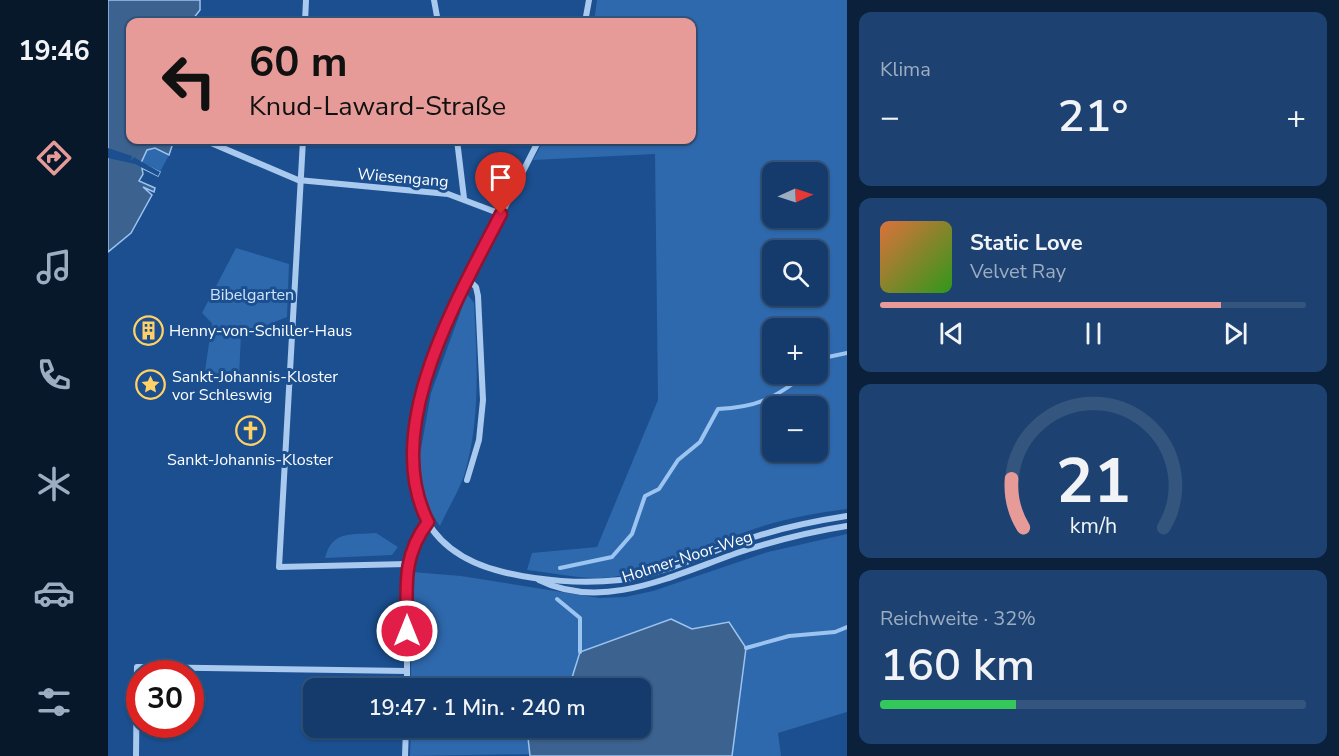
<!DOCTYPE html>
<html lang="de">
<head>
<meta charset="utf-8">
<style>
  body { margin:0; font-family:"Nunito Sans",sans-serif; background:#1d4271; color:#f1f3f6; height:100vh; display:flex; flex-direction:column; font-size:22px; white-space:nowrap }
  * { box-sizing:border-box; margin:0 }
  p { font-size:20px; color:#9dadc1 }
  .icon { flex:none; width:33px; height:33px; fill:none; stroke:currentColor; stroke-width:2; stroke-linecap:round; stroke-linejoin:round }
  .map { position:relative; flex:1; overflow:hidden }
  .drawer { display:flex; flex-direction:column; gap:12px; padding:12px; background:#0b203b; width:492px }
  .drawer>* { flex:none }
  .guide { position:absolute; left:18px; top:18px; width:570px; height:126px; border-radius:12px; box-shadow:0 2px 4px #0004,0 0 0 2px #33557e; background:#e69b98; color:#111; overflow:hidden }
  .needle { width:39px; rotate:87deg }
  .fabs { position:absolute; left:654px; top:162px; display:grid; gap:12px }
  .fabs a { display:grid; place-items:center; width:66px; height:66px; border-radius:12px; background:#143b6b; box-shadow:0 2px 4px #0004,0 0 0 2px #33557e; font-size:30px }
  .speed { position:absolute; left:18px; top:660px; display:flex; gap:12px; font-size:30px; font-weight:700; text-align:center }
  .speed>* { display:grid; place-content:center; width:78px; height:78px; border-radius:50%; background:#143b6b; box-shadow:0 2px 4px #0004,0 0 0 2px #33557e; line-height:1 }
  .speed .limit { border:9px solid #d22; background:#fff; color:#111 }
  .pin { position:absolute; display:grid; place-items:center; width:51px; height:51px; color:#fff; margin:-62px -26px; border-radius:50% 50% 50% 0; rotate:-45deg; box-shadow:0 0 6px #0007 }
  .pin .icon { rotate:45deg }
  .me { position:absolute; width:66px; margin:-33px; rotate:0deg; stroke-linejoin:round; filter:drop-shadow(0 0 4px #0008) }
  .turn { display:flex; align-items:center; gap:21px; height:126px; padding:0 24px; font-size:27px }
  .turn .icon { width:78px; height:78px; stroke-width:2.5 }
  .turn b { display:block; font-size:42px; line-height:51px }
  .big { font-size:45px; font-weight:600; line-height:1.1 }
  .drawer .tile { flex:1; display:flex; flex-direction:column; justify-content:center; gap:9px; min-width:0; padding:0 21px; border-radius:12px; background:#1d4271 }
  .drawer .dial { align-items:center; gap:0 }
  .dial svg { height:156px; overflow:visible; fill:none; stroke:#33557e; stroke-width:7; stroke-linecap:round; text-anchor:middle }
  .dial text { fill:#f1f3f6; stroke:none }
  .song { display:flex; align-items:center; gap:18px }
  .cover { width:72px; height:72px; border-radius:9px; background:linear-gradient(135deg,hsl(20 70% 55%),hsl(110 70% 35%)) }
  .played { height:6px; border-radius:3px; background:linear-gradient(90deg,#e69b98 80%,#33557e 80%) }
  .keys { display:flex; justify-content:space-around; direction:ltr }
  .heat { display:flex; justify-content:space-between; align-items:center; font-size:33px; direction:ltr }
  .charge { height:9px; border-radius:4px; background:linear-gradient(90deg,#34c759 32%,#33557e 0) }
  .trip { position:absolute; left:195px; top:678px; width:348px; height:60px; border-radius:12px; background:#143b6b; box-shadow:0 2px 4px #0004,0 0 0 2px #33557e; font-weight:600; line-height:60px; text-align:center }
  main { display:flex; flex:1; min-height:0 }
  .tab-bar { display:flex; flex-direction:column; width:108px; justify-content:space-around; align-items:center; background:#08182b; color:#9dadc1 }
  .tab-bar .icon { width:42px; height:42px }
  .tab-bar .selected { color:#e69b98 }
  .tab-bar b { font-size:27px; color:#f1f3f6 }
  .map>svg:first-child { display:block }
</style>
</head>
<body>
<main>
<nav class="tab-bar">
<b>19:46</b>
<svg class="icon selected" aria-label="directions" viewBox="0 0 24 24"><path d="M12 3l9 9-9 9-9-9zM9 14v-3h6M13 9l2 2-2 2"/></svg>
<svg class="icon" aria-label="music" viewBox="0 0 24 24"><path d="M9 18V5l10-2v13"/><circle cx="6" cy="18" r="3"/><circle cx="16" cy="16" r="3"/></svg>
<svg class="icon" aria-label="phone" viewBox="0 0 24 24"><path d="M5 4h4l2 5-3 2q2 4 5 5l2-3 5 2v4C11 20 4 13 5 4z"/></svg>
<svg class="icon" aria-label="climate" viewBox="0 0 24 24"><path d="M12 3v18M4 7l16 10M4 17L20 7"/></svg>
<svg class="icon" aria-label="car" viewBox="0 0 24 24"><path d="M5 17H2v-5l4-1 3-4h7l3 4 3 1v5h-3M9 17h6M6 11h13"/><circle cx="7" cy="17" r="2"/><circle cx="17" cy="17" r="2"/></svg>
<svg class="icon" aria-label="filters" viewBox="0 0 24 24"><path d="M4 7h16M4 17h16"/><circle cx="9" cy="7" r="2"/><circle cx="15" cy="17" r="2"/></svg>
</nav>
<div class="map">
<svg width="739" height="756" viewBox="0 0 739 756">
  <rect width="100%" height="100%" fill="#1b4f8f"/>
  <g fill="#2e69ad" fill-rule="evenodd">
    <path d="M489 0H739V509C709 513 678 518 649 528 604 543 557 568 510 576 481 582 448 573 419 570L424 553 489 547 550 400 547 154 425 160 436 140H584V22H486ZM664 172H710V218H664ZM664 250H710V296H664ZM664 328H710V374H664ZM664 406H710V452H664Z"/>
    <polygon points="47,148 61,155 52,172 32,163 39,150"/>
    <polygon points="128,248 181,264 179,317 133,335 131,377 97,371 104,323 94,313"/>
    <path d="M359 294 366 303C369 362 373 419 356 476 350 493 339 510 332 526L323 513 309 471 323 393Z"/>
    <path d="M268 533 290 547 284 555 217 558C224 530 244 535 268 533Z"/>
    <polygon points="739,534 739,712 670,733 673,756 624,756 638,648 621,622 584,629 563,619 462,684 442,688 429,682 423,688 303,688 304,572 353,576 491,598 517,597 545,591 660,552"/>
    <polygon points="303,728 419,728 423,754 302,756"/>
  </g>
  <g fill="#3c6290" stroke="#9cc4f0" stroke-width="1.5">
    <polygon points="0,0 92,0 92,10 85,19 69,17 68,22 22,22 22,140 66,140 61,155 47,148 39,150 33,163 52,172 50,176 34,168 35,174 31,181 47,188 46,192 35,187 44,195 23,233 0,252"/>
    <polygon points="563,619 584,629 621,622 638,648 624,756 422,756 419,728 532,728 532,688 443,688 462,684 472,652"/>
  </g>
  <polygon fill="#1b4f8f" points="0,148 24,156 23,161 26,157 29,159 52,172 50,176 27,164 0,158"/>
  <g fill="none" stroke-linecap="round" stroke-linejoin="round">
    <g stroke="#9cc4f0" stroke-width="4">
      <polyline points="710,365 720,357 739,353"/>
      <path d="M452 568 504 557 524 534 537 496 551 489 570 460 592 442 610 409C650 407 667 398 698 374"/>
      <polyline points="449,599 472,618 472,652"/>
      <polyline points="638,648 681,636 727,632 739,627"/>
    </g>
    <g stroke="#a9c9ee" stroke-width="6">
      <polyline points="326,0 330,22"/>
      <polyline points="197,22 198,0"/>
      <polyline points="477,22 481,0"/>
      <polyline points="96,140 190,180 340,194 393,214"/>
      <polyline points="195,140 171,567 299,564"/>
      <polyline points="349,140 356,198"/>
      <path d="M431 140C416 169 401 199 386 229 337 323 226 531 395 572 431 581 475 584 512 580 558 574 602 551 646 537 677 527 707 521 739 516"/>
      <polyline points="359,480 371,440 375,400 370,296 368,287 360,279"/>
      <path d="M431 580C499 614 575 570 641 549 674 539 706 531 739 526"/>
      <polyline points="299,688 299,564 311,533 320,522"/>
      <polyline points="28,756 29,667 299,671"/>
      <polyline points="297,756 298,728"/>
    </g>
  </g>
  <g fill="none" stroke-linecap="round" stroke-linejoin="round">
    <defs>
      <path id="route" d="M299 631C299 588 293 558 320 522 272 428 350 298 393 214"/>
    </defs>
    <use href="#route" stroke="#92132f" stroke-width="15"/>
    <use href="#route" stroke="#e11d48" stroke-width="10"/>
  </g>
  <defs>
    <symbol id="building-ring" viewBox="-11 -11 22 22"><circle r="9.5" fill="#1b4f8f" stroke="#ffd166" stroke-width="1.5"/><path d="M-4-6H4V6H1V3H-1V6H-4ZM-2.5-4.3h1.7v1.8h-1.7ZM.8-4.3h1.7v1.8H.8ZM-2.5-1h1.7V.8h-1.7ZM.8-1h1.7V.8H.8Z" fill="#ffd166"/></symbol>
    <symbol id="sight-ring" viewBox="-11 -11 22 22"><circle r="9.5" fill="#1b4f8f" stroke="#ffd166" stroke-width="1.5"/><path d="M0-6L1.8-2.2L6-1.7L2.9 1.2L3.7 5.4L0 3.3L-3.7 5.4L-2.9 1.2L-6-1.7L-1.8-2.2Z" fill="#ffd166"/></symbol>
    <symbol id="church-ring" viewBox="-11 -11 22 22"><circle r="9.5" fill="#1b4f8f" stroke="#ffd166" stroke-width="1.5"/><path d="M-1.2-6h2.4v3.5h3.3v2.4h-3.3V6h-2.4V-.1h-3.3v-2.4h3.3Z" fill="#ffd166"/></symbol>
  </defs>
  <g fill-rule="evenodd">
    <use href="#building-ring" x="24" y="314" width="33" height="33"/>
    <use href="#sight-ring" x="26" y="368" width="33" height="33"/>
    <use href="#church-ring" x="126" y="414" width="33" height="33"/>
  </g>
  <g text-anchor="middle" stroke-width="6" stroke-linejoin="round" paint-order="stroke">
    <g font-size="16" fill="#fff" stroke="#1b4f8f">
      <text transform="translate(295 177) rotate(5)" y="6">Wiesengang</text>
      <text transform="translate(579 556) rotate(-18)" y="6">Holmer-Noor-Weg</text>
    </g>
    <g font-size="16" fill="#cfe3fa" stroke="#1b4f8f">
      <text x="144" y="300">Bibelgarten</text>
    </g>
    <g font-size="16" fill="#fff" stroke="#1b4f8f" text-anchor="start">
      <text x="61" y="336">Henny-von-Schiller-Haus</text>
      <text x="64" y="382">Sankt-Johannis-Kloster<tspan x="64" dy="18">vor Schleswig</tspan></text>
      <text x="142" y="465" text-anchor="middle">Sankt-Johannis-Kloster</text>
    </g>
  </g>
</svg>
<div class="fabs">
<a><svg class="needle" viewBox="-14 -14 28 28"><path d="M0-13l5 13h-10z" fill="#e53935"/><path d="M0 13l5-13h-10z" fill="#9dadc1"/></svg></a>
<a><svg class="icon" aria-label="search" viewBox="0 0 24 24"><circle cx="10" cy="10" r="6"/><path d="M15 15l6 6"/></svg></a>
<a>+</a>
<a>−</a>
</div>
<div class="speed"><div class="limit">30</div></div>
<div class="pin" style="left:393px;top:214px;background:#d93025"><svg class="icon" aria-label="arrive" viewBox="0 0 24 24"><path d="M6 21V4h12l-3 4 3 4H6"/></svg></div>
<svg class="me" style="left:299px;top:631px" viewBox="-20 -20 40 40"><circle r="17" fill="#e11d48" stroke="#fff" stroke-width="3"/><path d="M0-11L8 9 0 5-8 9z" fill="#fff"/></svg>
<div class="trip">19:47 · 1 Min. · 240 m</div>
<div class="guide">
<div class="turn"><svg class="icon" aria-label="left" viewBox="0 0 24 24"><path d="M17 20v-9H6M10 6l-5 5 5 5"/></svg><div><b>60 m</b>Knud-Laward-Straße</div></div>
</div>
</div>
<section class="drawer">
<div class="tile"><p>Klima</p>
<div class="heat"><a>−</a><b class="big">21°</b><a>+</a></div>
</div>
<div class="tile">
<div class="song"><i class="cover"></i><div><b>Static Love</b><p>Velvet Ray</p></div></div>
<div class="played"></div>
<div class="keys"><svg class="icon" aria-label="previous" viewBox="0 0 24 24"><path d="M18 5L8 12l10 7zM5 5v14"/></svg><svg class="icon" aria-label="pause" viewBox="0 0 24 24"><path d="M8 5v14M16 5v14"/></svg><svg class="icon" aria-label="next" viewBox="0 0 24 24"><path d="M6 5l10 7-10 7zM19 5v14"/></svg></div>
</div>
<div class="tile dial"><svg viewBox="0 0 100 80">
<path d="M14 69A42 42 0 1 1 86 69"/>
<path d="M14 69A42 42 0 0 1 8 44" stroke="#e69b98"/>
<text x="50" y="56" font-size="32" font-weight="700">21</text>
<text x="50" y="72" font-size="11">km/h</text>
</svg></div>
<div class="tile"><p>Reichweite · 32%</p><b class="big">160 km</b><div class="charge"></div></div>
</section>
</main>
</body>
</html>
